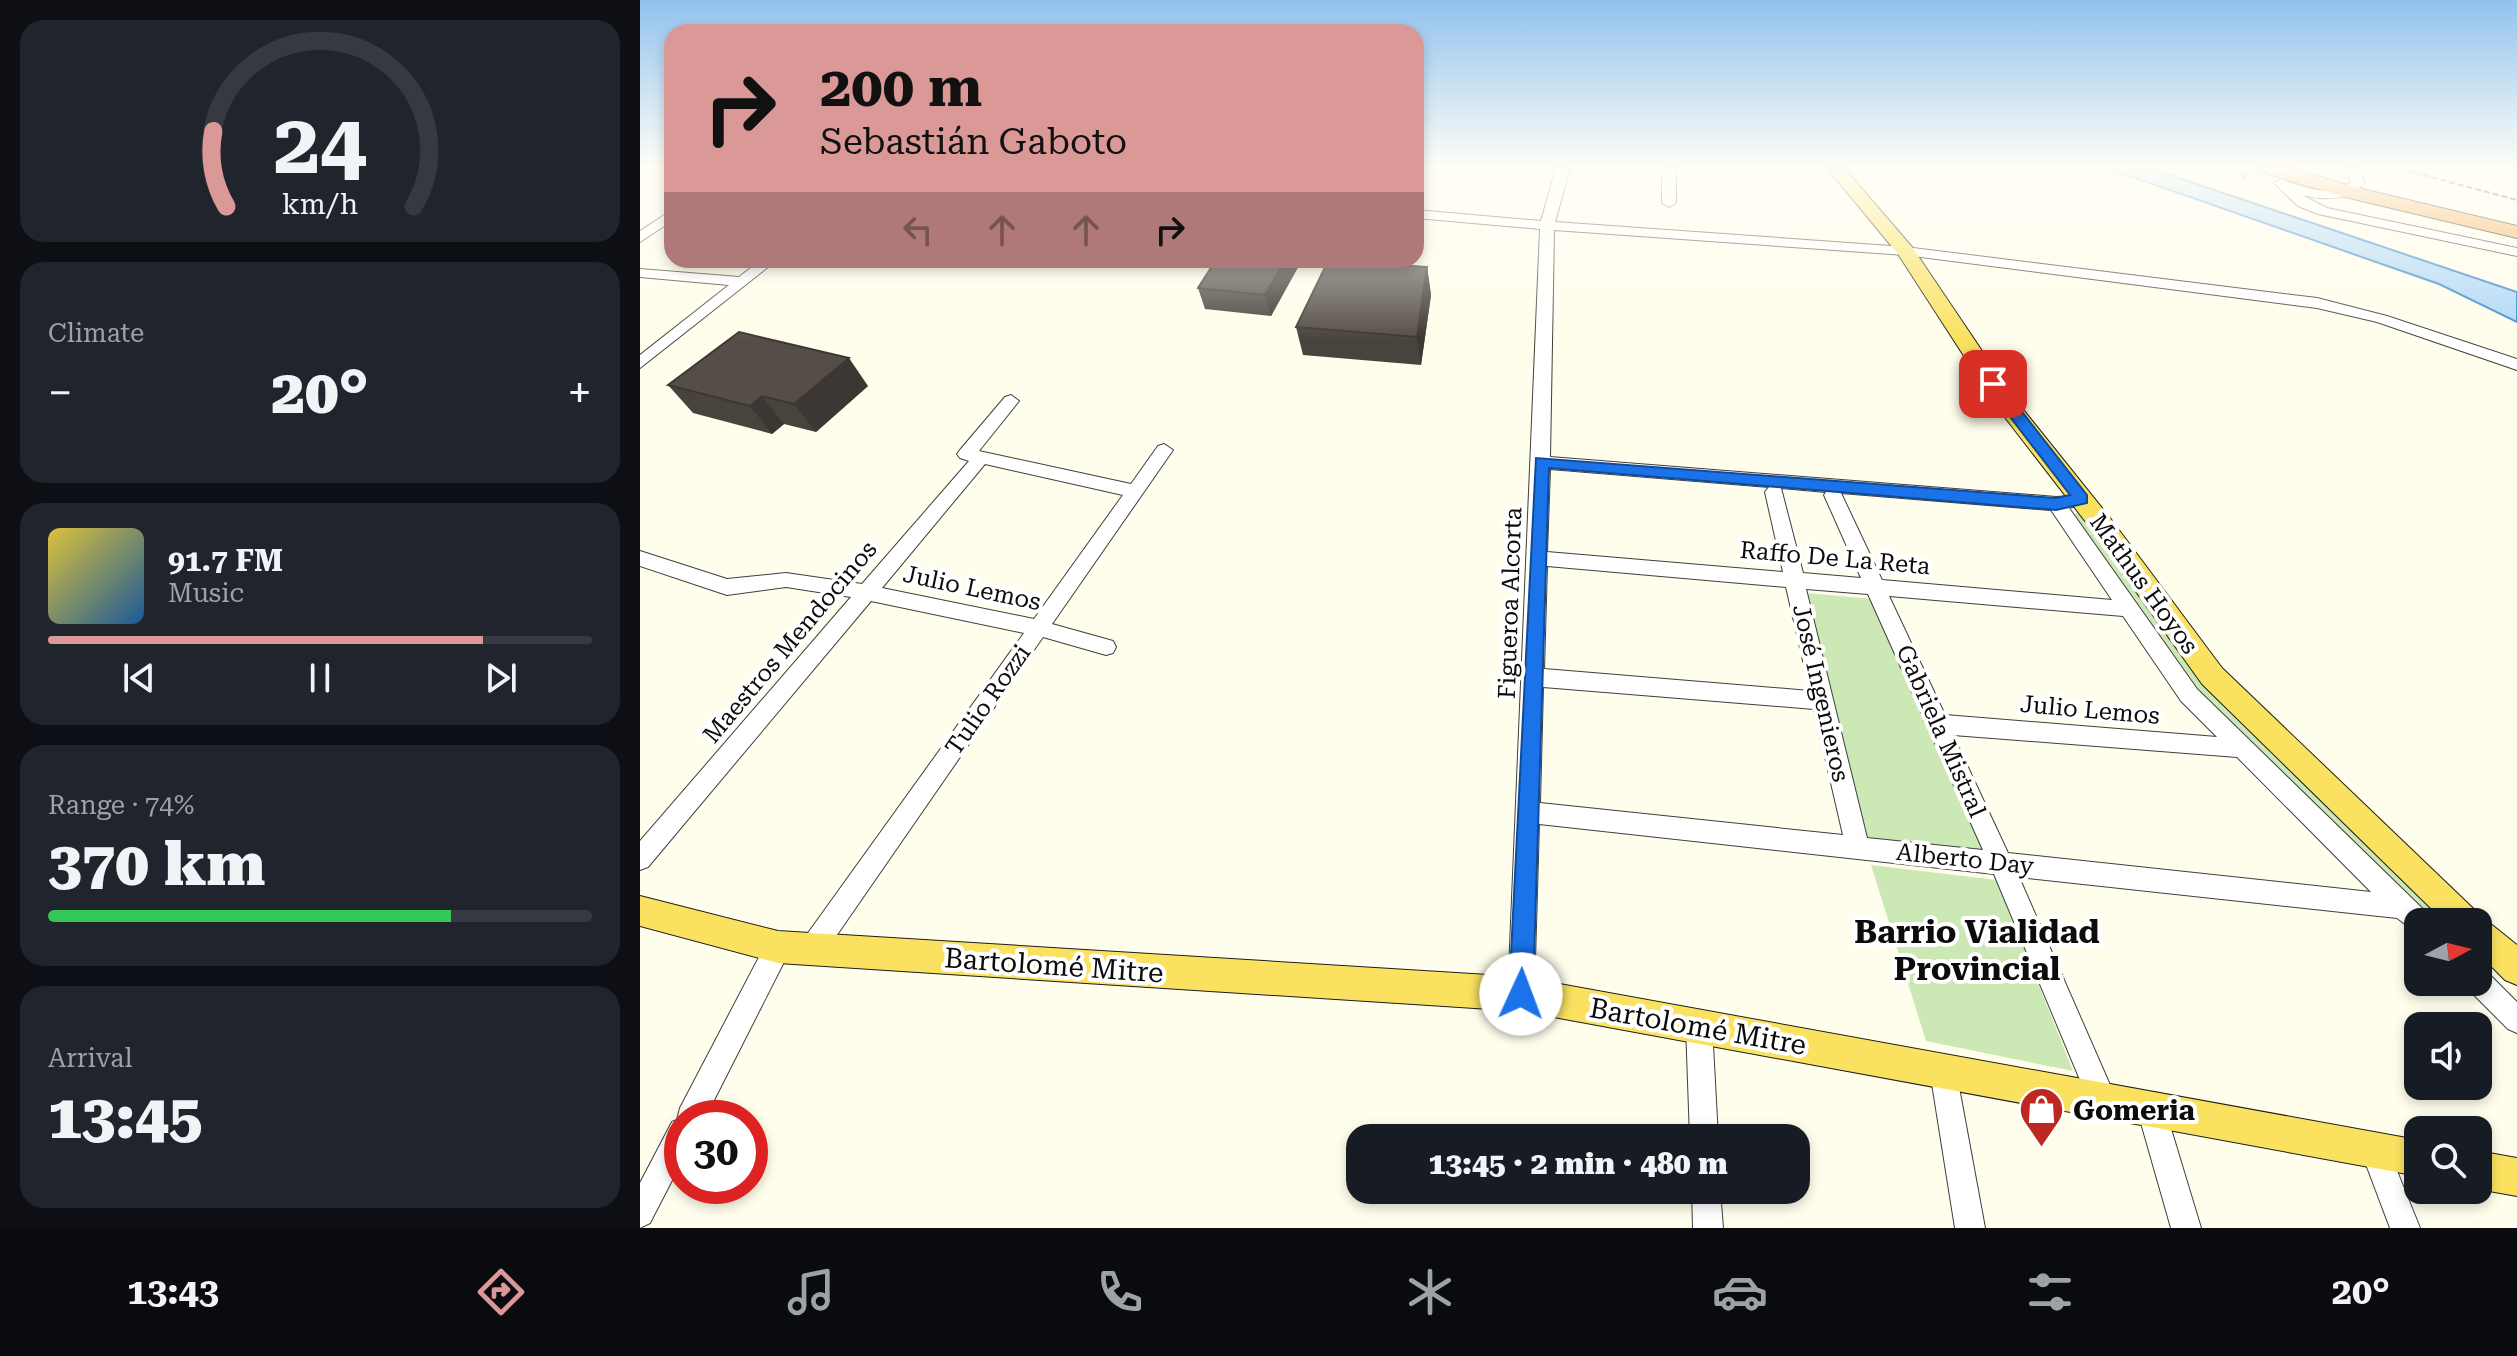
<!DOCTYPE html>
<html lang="en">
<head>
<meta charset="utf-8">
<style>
  body { margin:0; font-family:"Roboto Serif",serif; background:#20242c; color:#f1f3f6; height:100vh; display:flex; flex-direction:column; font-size:30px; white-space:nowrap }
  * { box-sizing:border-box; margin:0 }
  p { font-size:26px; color:#9ea1a6 }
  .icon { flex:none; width:44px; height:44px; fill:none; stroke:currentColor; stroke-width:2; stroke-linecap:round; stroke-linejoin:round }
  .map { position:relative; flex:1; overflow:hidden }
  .side { display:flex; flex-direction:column; gap:20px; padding:20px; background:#0d0f14; width:640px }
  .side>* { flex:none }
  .hud { position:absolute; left:24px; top:24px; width:760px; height:244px; border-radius:24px; box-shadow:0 4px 12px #0003; background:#da9897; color:#111; overflow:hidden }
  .needle { width:52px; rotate:83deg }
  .tools { position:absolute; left:1764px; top:908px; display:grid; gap:16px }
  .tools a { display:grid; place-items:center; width:88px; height:88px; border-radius:16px; background:#171b24; box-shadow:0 4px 12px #0003; font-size:40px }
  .speed { position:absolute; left:24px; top:1100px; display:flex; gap:16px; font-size:40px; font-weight:700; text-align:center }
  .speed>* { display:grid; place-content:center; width:104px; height:104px; border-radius:50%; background:#171b24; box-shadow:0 4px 12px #0003; line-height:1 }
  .speed .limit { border:12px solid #d22; background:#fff; color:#111 }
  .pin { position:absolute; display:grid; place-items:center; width:68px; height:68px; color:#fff; margin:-34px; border-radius:16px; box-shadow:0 4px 12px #0006 }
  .me { position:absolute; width:88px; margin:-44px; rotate:2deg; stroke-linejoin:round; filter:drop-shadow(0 0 6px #0008) }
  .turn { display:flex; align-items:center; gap:28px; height:168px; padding:0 24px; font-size:36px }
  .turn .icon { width:104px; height:104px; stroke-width:2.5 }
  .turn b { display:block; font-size:56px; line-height:68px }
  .lanes { display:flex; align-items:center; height:76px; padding:0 24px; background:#0003; justify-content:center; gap:40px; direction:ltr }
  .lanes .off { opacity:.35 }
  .big { font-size:60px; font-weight:800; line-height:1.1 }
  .side .widget { flex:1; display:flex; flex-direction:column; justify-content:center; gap:12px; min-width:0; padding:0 28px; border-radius:24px; background:#20242c }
  .side .dial { align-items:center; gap:0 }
  .dial svg { height:208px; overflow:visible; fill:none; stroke:#363941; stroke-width:7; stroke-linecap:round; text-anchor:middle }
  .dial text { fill:#f1f3f6; stroke:none }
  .song { display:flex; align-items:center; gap:24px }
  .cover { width:96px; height:96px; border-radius:12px; background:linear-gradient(135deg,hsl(50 70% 55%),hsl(210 70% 35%)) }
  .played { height:8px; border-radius:4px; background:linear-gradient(90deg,#da9897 80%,#363941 80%) }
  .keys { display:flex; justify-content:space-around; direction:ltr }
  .heat { display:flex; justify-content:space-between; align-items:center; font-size:44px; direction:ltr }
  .charge { height:12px; border-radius:6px; background:linear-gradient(90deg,#34c759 74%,#363941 0) }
  .trip { position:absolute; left:706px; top:1124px; width:464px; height:80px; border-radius:24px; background:#171b24; box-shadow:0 4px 12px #0003; font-weight:800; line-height:80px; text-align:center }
  .tabs { display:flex; height:128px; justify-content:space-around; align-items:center; background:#090b0e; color:#9ea1a6 }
  .tabs .icon { width:56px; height:56px }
  .tabs .active { color:#da9897 }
  .tabs b { font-size:36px; color:#f1f3f6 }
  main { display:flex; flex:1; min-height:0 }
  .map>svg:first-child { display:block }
</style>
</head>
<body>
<main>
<section class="side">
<div class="widget dial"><svg viewBox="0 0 100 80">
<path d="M14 69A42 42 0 1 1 86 69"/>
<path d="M14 69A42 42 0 0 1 9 40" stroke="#da9897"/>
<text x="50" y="56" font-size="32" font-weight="700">24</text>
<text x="50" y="72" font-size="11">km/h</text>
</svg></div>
<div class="widget"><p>Climate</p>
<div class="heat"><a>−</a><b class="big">20°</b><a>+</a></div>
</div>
<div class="widget">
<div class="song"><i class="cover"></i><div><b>91.7 FM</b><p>Music</p></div></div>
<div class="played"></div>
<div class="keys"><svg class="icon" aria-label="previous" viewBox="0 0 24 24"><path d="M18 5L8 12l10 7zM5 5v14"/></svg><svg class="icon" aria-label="pause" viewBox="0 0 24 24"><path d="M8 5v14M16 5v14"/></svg><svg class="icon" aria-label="next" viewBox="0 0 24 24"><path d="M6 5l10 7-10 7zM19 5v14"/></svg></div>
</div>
<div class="widget"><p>Range · 74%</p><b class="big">370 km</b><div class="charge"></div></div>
<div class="widget"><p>Arrival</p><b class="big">13:45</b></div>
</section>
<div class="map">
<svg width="1877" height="1228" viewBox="0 0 1877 1228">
  <rect width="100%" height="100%" fill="#fffdeb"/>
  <g fill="#cce9b5">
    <polygon points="1445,509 1570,678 1813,922 1782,922 1551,690 1431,516"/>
    <polygon points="1167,593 1233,599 1348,861 1226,845"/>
    <polygon points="1231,865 1357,880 1433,1071 1286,1041"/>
  </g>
  <polygon fill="#afd6f7" stroke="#3585cf" stroke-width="2" points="1467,168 1509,168 1877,292 1877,322 1799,284"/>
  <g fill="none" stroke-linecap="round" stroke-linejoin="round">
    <defs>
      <g id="minor">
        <path d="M916 168H930L915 222 1265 247 1677 298 1747 316 1877 359V370L1737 322 1677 308 1265 255 914 230 910 457 1416 497 1436 496 1439 501 1436 506 1429 508 1557 689 1787 913 1790 922H1778V934L1757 918 1379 877 1477 1101 1473 1111 1463 1115 1453 1111 1354 874 899 824 894 994 890 1003 881 1007 872 1003 868 994 900 229 776 218V210L901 221ZM910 469 1129 487 1125 492 1143 572 907 552ZM1141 488 1186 492 1184 495 1221 578 1163 573ZM1201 493 1411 510 1472 600 1242 580ZM907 566 1146 587 1170 691 904 669ZM1166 589 1228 594 1343 850 1227 838ZM1249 596 1483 616 1541 701 1577 737 1305 715ZM903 687 1174 709 1203 835 900 803ZM1313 735 1597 757 1731 892 1368 853Z"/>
        <polygon points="1022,168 1036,168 1036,203 1029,207 1022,203"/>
        <path d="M1705 168H1718L1725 182C1709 202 1685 200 1662 195L1687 208 1877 248V256L1678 214 1658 206 1634 183 1641 179C1661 187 1692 199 1711 182Z"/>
        <polygon points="32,210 32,221 0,242 0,231"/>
        <polygon points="121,260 137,260 0,368 0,355 89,285 0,277 0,269 99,277"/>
        <path d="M371 395 379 401 339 451 491 484 518 446 524 444 533 450 412 624 473 641 476 647 473 653 466 655 403 637 181 958 172 961 163 958 159 949 163 940 384 633 231 601 8 867 0 870V841L211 597 146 587 87 595 0 566V551L87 579 146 573 222 584 329 461 320 458 317 454 320 450 365 397ZM345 464 483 495 394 619 242 588Z"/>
        <polygon points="138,935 147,938 151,947 147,956 65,1118 42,1118 42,1161 10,1223 0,1228 0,1183 32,1122 37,1120 40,1108 129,938"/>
        <polygon points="1838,968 1847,972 1877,1002 1877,1033 1868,1029 1829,990 1826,982 1838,982"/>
        <polygon points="1059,1013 1068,1017 1072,1026 1078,1138 1050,1138 1046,1026 1050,1017"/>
        <polygon points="1303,1058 1313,1061 1316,1071 1345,1228 1315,1228 1290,1071 1293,1061"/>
        <polygon points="1511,1095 1521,1099 1525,1109 1561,1228 1531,1228 1497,1109 1501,1099"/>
        <polygon points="1735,1137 1745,1141 1780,1228 1750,1228 1721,1151 1725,1141"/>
        <polygon points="1052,1190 1080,1190 1083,1228 1053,1228"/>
      </g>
      <g id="major">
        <polygon points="1187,168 1204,168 1272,247 1373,397 1470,518 1582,668 1842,917 1877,945 1877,985 1865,980 1838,953 1838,922 1805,922 1562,684 1452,530 1357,407 1258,254"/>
        <polygon points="0,896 138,931 881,977 1778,1140 1778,1176 881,1011 138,963 0,926"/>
        <polygon points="1838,1151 1877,1158 1877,1196 1838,1189"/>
      </g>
      <polygon id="highway" points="1619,168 1651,168 1714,187 1877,226 1877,238 1701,196 1622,172"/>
    </defs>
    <use href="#minor" stroke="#3f3f3f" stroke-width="2"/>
    <use href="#major" stroke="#1d1d1d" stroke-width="2"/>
    <use href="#highway" stroke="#1d1d1d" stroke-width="2"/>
    <g stroke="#2e2e2e" stroke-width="2" stroke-dasharray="6 3" stroke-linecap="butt">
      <polyline points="1757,168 1877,200"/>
      <polyline points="1603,178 1610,168"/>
    </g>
    <use href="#minor" fill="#fff" fill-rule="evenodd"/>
    <use href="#major" fill="#fae260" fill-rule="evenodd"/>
    <use href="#highway" fill="#f6ab52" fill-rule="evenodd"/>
  </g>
  <g fill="#49433e">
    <polygon points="576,260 662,260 631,316 565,309 558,288"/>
    <polygon points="787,267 791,295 781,365 663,355 656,327"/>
    <polygon points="28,385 228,386 176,432 144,424 132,434 53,413"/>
  </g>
  <g fill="#3c3732">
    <polygon points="645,260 662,260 631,316 625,295"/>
    <polygon points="787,267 791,295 781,365 777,337"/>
    <polygon points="209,358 228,386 176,432 154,404"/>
    <polygon points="122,396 144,424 132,434 110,406"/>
  </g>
  <g fill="#554e48" stroke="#3c3732" stroke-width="2">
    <polygon points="576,260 645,260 625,295 558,288"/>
    <polygon points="688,261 787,267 777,337 656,327"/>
    <polygon points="99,332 209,358 154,404 122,396 110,406 28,385"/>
  </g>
  <linearGradient id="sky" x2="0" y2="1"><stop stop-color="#91c2ee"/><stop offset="0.49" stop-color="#fffef6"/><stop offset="1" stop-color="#fffef6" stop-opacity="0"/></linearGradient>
  <rect width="1877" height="340" fill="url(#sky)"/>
  <polygon fill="#1a73e8" stroke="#114b97" stroke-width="2" points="1353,380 1358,381 1447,495 1447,503 1416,510 909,468 893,994 889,1002 881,1005 873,1002 869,994 896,458 1416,498 1430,495 1348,388 1348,381"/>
  <defs>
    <symbol id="shop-pin" viewBox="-11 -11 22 30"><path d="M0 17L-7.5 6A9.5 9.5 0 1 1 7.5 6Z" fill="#bd2823" stroke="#fff"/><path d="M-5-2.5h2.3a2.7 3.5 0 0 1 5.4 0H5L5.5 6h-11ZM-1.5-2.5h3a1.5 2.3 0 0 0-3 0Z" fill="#fff"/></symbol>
  </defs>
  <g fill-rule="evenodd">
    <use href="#shop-pin" x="1376" y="1084" width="51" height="69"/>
  </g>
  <g text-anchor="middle" stroke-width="8" stroke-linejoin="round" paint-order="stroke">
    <g font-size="24" fill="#0c0c0c" stroke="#fff">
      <text transform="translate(1195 558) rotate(5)" y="8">Raffo De La Reta</text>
      <text transform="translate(1504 584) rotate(54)" y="8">Mathus Hoyos</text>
      <text transform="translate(332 588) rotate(12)" y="8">Julio Lemos</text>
      <text transform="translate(870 603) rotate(-88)" y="8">Figueroa Alcorta</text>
      <text transform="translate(150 642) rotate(-50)" y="8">Maestros Mendocinos</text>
      <text transform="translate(1181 693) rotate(77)" y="8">José Ingenieros</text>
      <text transform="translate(348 700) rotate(-55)" y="8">Tulio Rozzi</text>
      <text transform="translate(1450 710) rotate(5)" y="8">Julio Lemos</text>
      <text transform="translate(1301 731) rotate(66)" y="8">Gabriela Mistral</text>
      <text transform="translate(1325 859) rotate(6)" y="8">Alberto Day</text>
    </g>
    <g font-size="28" fill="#0c0c0c" stroke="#fff">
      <text transform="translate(414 965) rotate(4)" y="10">Bartolomé Mitre</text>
      <text transform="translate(1058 1026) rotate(10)" y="10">Bartolomé Mitre</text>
    </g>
    <g font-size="28" font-weight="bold" fill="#0c0c0c" stroke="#fff" text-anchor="start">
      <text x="1433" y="1120">Gomeria</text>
    </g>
    <g font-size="32" font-weight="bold" fill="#0c0c0c" stroke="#fff">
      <text x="1337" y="943">Barrio Vialidad<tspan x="1337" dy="37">Provincial</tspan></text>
    </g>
  </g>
</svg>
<div class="tools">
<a><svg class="needle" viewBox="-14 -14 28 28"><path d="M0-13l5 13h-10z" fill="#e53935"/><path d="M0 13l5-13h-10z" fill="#9ea1a6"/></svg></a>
<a><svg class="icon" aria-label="sound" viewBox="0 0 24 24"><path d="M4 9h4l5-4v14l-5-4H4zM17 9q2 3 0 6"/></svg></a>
<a><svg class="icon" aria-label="search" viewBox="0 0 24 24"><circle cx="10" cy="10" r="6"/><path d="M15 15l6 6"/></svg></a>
</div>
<div class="speed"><div class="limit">30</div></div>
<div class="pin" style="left:1353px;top:384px;background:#d93025"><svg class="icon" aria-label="arrive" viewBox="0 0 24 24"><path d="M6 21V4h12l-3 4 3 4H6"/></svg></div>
<svg class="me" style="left:881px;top:994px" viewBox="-20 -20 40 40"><circle r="19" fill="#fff"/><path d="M0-13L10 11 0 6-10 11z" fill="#1a73e8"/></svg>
<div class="trip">13:45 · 2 min · 480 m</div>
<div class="hud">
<div class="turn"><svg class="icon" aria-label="right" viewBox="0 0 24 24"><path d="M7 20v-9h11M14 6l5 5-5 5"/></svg><div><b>200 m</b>Sebastián Gaboto</div></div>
<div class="lanes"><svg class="icon off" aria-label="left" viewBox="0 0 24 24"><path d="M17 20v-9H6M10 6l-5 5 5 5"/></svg><svg class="icon off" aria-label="ahead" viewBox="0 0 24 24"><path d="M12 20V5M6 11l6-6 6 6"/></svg><svg class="icon off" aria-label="ahead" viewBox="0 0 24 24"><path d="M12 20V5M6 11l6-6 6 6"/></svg><svg class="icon" aria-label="right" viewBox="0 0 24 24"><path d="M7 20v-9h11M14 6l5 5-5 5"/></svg></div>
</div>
</div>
</main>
<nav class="tabs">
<b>13:43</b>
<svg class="icon active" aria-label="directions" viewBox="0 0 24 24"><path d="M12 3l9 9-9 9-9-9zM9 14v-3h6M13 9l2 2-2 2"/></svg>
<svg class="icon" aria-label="music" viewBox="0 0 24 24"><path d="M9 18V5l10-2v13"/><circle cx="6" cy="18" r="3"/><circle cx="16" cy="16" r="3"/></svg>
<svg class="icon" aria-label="phone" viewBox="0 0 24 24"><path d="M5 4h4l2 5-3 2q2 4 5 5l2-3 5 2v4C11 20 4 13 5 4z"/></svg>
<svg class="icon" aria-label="climate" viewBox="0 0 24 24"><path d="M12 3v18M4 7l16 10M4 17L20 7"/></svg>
<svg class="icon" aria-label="car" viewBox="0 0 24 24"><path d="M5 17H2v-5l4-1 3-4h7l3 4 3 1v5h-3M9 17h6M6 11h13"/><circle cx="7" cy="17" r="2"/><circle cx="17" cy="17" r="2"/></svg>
<svg class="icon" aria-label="filters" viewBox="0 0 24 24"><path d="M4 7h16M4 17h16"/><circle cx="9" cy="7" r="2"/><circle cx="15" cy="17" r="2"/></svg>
<b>20°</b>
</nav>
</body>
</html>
